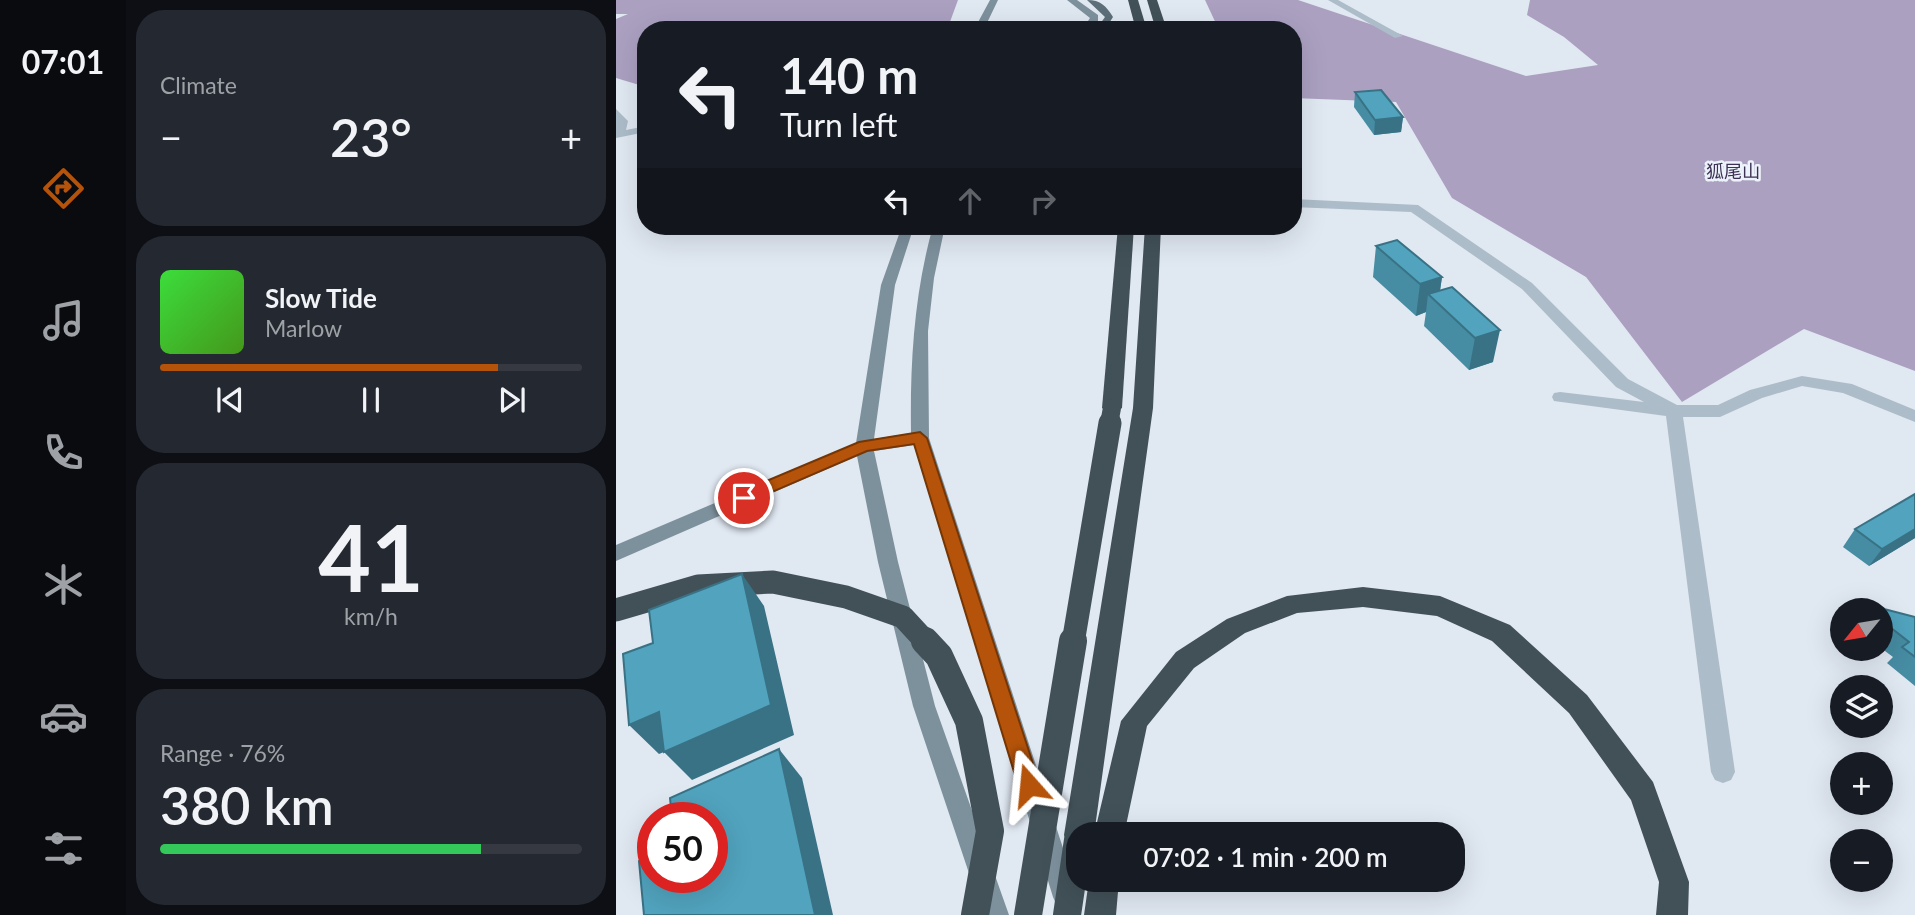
<!DOCTYPE html>
<html lang="en">
<head>
<meta charset="utf-8">
<style>
  body { margin:0; font-family:Lato,"Noto Sans SC",sans-serif; background:#242831; color:#f1f3f6; height:100vh; display:flex; flex-direction:column; font-size:26px; white-space:nowrap }
  * { box-sizing:border-box; margin:0 }
  p { font-size:23px; color:#9ea1a6 }
  .icon { flex:none; width:38px; height:38px; fill:none; stroke:currentColor; stroke-width:2; stroke-linecap:round; stroke-linejoin:round }
  .map { position:relative; flex:1; overflow:hidden }
  .details { display:flex; flex-direction:column; gap:10px; padding:10px; background:#0d0f14; width:490px }
  .details>* { flex:none }
  .banner { position:absolute; left:21px; top:21px; width:665px; height:214px; border-radius:28px; box-shadow:0 7px 28px #0002; background:#171b24; color:#f1f3f6; overflow:hidden }
  .needle { width:46px; rotate:240deg }
  .fabs { position:absolute; left:1214px; top:598px; display:grid; gap:14px }
  .fabs a { display:grid; place-items:center; width:63px; height:63px; border-radius:50%; background:#171b24; box-shadow:0 7px 28px #0002; font-size:35px }
  .speed { position:absolute; left:21px; top:802px; display:flex; gap:14px; font-size:35px; font-weight:700; text-align:center }
  .speed>* { display:grid; place-content:center; width:91px; height:91px; border-radius:50%; background:#171b24; box-shadow:0 7px 28px #0002; line-height:1 }
  .speed .limit { border:10px solid #d22; background:#fff; color:#111 }
  .pin { position:absolute; display:grid; place-items:center; width:60px; height:60px; color:#fff; margin:-30px; border:4px solid #fff; border-radius:50%; box-shadow:0 2px 7px #0007 }
  .me { position:absolute; width:77px; margin:-38px; rotate:342deg; stroke-linejoin:round; filter:drop-shadow(0 0 5px #0008) }
  .turn { display:flex; align-items:center; gap:24px; height:147px; padding:0 28px; font-size:32px }
  .turn .icon { width:91px; height:91px; stroke-width:2.5 }
  .turn b { display:block; font-size:49px; line-height:60px }
  .lanes { display:flex; align-items:center; height:66px; padding:0 28px; background:#0003; justify-content:center; gap:35px; direction:ltr }
  .lanes .off { opacity:.35 }
  .big { font-size:52px; font-weight:600; line-height:1.1 }
  .details .widget { flex:1; display:flex; flex-direction:column; justify-content:center; gap:10px; min-width:0; padding:0 24px; border-radius:28px; background:#242831 }
  .details .dial { align-items:center; gap:0 }
  .dial b { font-size:91px; line-height:1 }
  .song { display:flex; align-items:center; gap:21px }
  .cover { width:84px; height:84px; border-radius:10px; background:linear-gradient(135deg,hsl(120 70% 55%),hsl(100 70% 35%)) }
  .played { height:7px; border-radius:4px; background:linear-gradient(90deg,#b45309 80%,#363941 80%) }
  .keys { display:flex; justify-content:space-around; direction:ltr }
  .heat { display:flex; justify-content:space-between; align-items:center; font-size:38px; direction:ltr }
  .charge { height:10px; border-radius:5px; background:linear-gradient(90deg,#34c759 76%,#363941 0) }
  .trip { position:absolute; left:450px; top:822px; width:399px; height:70px; border-radius:28px; background:#171b24; box-shadow:0 7px 28px #0002; font-weight:600; line-height:70px; text-align:center }
  main { display:flex; flex:1; min-height:0 }
  .tabs { display:flex; flex-direction:column; width:126px; justify-content:space-around; align-items:center; background:#090b0e; color:#9ea1a6 }
  .tabs .icon { width:49px; height:49px }
  .tabs .current { color:#b45309 }
  .tabs b { font-size:32px; color:#f1f3f6 }
  .map>svg:first-child { display:block }
</style>
</head>
<body>
<main>
<nav class="tabs">
<b>07:01</b>
<svg class="icon current" aria-label="directions" viewBox="0 0 24 24"><path d="M12 3l9 9-9 9-9-9zM9 14v-3h6M13 9l2 2-2 2"/></svg>
<svg class="icon" aria-label="music" viewBox="0 0 24 24"><path d="M9 18V5l10-2v13"/><circle cx="6" cy="18" r="3"/><circle cx="16" cy="16" r="3"/></svg>
<svg class="icon" aria-label="phone" viewBox="0 0 24 24"><path d="M5 4h4l2 5-3 2q2 4 5 5l2-3 5 2v4C11 20 4 13 5 4z"/></svg>
<svg class="icon" aria-label="climate" viewBox="0 0 24 24"><path d="M12 3v18M4 7l16 10M4 17L20 7"/></svg>
<svg class="icon" aria-label="car" viewBox="0 0 24 24"><path d="M5 17H2v-5l4-1 3-4h7l3 4 3 1v5h-3M9 17h6M6 11h13"/><circle cx="7" cy="17" r="2"/><circle cx="17" cy="17" r="2"/></svg>
<svg class="icon" aria-label="filters" viewBox="0 0 24 24"><path d="M4 7h16M4 17h16"/><circle cx="9" cy="7" r="2"/><circle cx="15" cy="17" r="2"/></svg>
</nav>
<section class="details">
<div class="widget"><p>Climate</p>
<div class="heat"><a>−</a><b class="big">23°</b><a>+</a></div>
</div>
<div class="widget">
<div class="song"><i class="cover"></i><div><b>Slow Tide</b><p>Marlow</p></div></div>
<div class="played"></div>
<div class="keys"><svg class="icon" aria-label="previous" viewBox="0 0 24 24"><path d="M18 5L8 12l10 7zM5 5v14"/></svg><svg class="icon" aria-label="pause" viewBox="0 0 24 24"><path d="M8 5v14M16 5v14"/></svg><svg class="icon" aria-label="next" viewBox="0 0 24 24"><path d="M6 5l10 7-10 7zM19 5v14"/></svg></div>
</div>
<div class="widget dial"><b>41</b><p>km/h</p></div>
<div class="widget"><p>Range · 76%</p><b class="big">380 km</b><div class="charge"></div></div>
</section>
<div class="map">
<svg width="1299" height="915" viewBox="0 0 1299 915">
  <rect width="100%" height="100%" fill="#e0e8f2"/>
  <g fill="#aba0c0">
    <polygon points="0,0 342,0 331,30 30,30 30,87 0,78 0,19 12,14 0,14"/>
    <polygon points="589,0 682,0 910,76 982,65 948,37 911,15 914,0 1299,0 1299,371 1188,329 1066,402 970,277 836,198 780,102 677,98 677,30 603,30"/>
  </g>
  <g fill="none" stroke-linecap="round" stroke-linejoin="round">
    <g fill="#acbcc9" fill-rule="evenodd">
      <polygon points="712,0 722,0 787,36 779,38"/>
      <polygon points="0,109 12,121 10,130 30,126 30,132 0,138"/>
      <polygon points="677,199 802,205 916,283 1012,379 1061,405 1102,405 1134,390 1186,376 1236,384 1299,410 1299,422 1227,393 1186,386 1146,398 1104,417 1067,417 1119,772 1115,780 1107,783 1099,780 1095,772 1050,416 938,401 936,397 938,393 944,392 1028,402 1000,387 906,289 795,212 677,207"/>
    </g>
    <g fill="#7d919d" fill-rule="evenodd">
      <polygon points="374,0 382,0 370,25 375,30 365,30 360,26"/>
      <polygon points="451,0 461,0 482,15 482,24 476,30 466,30 474,18"/>
      <path d="M286 226H298L279 285 258 439 295 433C294 363 298 294 317 226H329L318 278 312 331 313 438 463 897 459 906 450 910 441 906 437 897 298 445 258 451 282 562 319 706 393 915H367L297 706 262 562 241 456 0 561V545L240 443 265 285Z"/>
    </g>
    <path fill="#5d6f79" fill-rule="evenodd" d="M471 0C485 0 490 6 497 17L490 28 473 30 484 24 489 17Z"/>
    <g fill="#425158" fill-rule="evenodd">
      <polygon points="512,0 522,0 531,30 520,30"/>
      <polygon points="531,0 541,0 551,30 540,30"/>
      <polygon points="502,226 518,226 506,408 496,415 486,408"/>
      <polygon points="529,226 545,226 537,408 478,835 462,835 462,850 452,846 448,835 517,408"/>
      <polygon points="747,587 824,596 894,625 971,695 1037,782 1073,882 1072,915 1040,915 1043,882 1015,800 953,713 876,641 821,616 747,607 681,613 629,633 578,668 531,726 508,835 478,835 505,721 560,652 611,619 671,596"/>
      <polygon points="473,880 503,880 500,915 468,915"/>
    </g>
    <polyline stroke="#425158" stroke-width="18" points="493,424 496,408"/>
    <g stroke="#425158" stroke-width="23">
      <polyline points="0,610 82,586 157,582 230,597 287,617 311,643"/>
      <polyline points="457,643 494,423"/>
    </g>
    <g stroke="#425158" stroke-width="28">
      <polyline points="309,641 323,656 353,721 374,831 359,915"/>
      <polyline points="412,915 457,641"/>
      <polyline points="451,915 462,840"/>
    </g>
  </g>
  <g fill="#468ca3">
    <polygon points="739,92 787,117 785,132 758,135 738,107"/>
    <polygon points="760,246 826,277 824,291 877,362 853,370 808,326 810,312 800,316 757,277"/>
    <polygon points="1239,529 1299,538 1253,566 1227,547"/>
    <polygon points="1265,611 1299,617 1299,686 1271,663 1277,657 1265,648"/>
  </g>
  <g fill="#397285">
    <polygon points="787,117 785,132 758,135 759,120"/>
    <polygon points="826,277 822,303 812,294 810,312 800,316 804,284"/>
    <polygon points="884,330 877,362 853,370 859,338"/>
    <polygon points="1299,529 1299,538 1253,566 1266,549"/>
    <polygon points="126,574 148,606 178,735 76,780 48,752 43,754 13,725 43,712"/>
    <polygon points="163,749 186,778 217,915 199,915"/>
  </g>
  <g fill="#51a3be" stroke="#397285" stroke-width="2">
    <polygon points="765,90 787,117 759,120 739,92"/>
    <polygon points="781,240 826,277 804,284 760,246"/>
    <polygon points="836,287 884,330 859,338 812,294"/>
    <polygon points="1299,494 1299,529 1266,549 1239,529"/>
    <polygon points="126,574 155,705 48,752 43,712 13,725 7,654 37,643 33,610"/>
    <polygon points="1268,609 1299,617 1299,657 1286,647 1293,642 1265,620 1265,611"/>
    <polygon points="163,749 199,915 28,915 23,861 37,854 37,877 96,877 96,817 56,817 54,798"/>
  </g>
  <polygon fill="#b45309" stroke="#753606" stroke-width="2" points="304,432 311,438 424,785 421,793 413,796 406,793 402,785 298,444 251,451 128,504 120,498 122,493 243,442"/>
  <g text-anchor="middle" stroke-width="5" stroke-linejoin="round" paint-order="stroke">
    <g font-size="18" fill="#3d3055" stroke="#ecf2f9">
      <text x="1117" y="178">狐尾山</text>
    </g>
  </g>
</svg>
<div class="fabs">
<a><svg class="needle" viewBox="-14 -14 28 28"><path d="M0-13l5 13h-10z" fill="#e53935"/><path d="M0 13l5-13h-10z" fill="#9ea1a6"/></svg></a>
<a><svg class="icon" aria-label="layers" viewBox="0 0 24 24"><path d="M12 4l9 5-9 5-9-5zM3 14l9 5 9-5"/></svg></a>
<a>+</a>
<a>−</a>
</div>
<div class="speed"><div class="limit">50</div></div>
<div class="pin" style="left:128px;top:498px;background:#d93025"><svg class="icon" aria-label="arrive" viewBox="0 0 24 24"><path d="M6 21V4h12l-3 4 3 4H6"/></svg></div>
<svg class="me" style="left:413px;top:785px" viewBox="-20 -20 40 40"><path d="M0-17L14 15 0 8-14 15z" fill="#b45309" stroke="#fff" stroke-width="4"/></svg>
<div class="trip">07:02 · 1 min · 200 m</div>
<div class="banner">
<div class="turn"><svg class="icon" aria-label="left" viewBox="0 0 24 24"><path d="M17 20v-9H6M10 6l-5 5 5 5"/></svg><div><b>140 m</b>Turn left</div></div>
<div class="lanes"><svg class="icon" aria-label="left" viewBox="0 0 24 24"><path d="M17 20v-9H6M10 6l-5 5 5 5"/></svg><svg class="icon off" aria-label="ahead" viewBox="0 0 24 24"><path d="M12 20V5M6 11l6-6 6 6"/></svg><svg class="icon off" aria-label="right" viewBox="0 0 24 24"><path d="M7 20v-9h11M14 6l5 5-5 5"/></svg></div>
</div>
</div>
</main>
</body>
</html>
